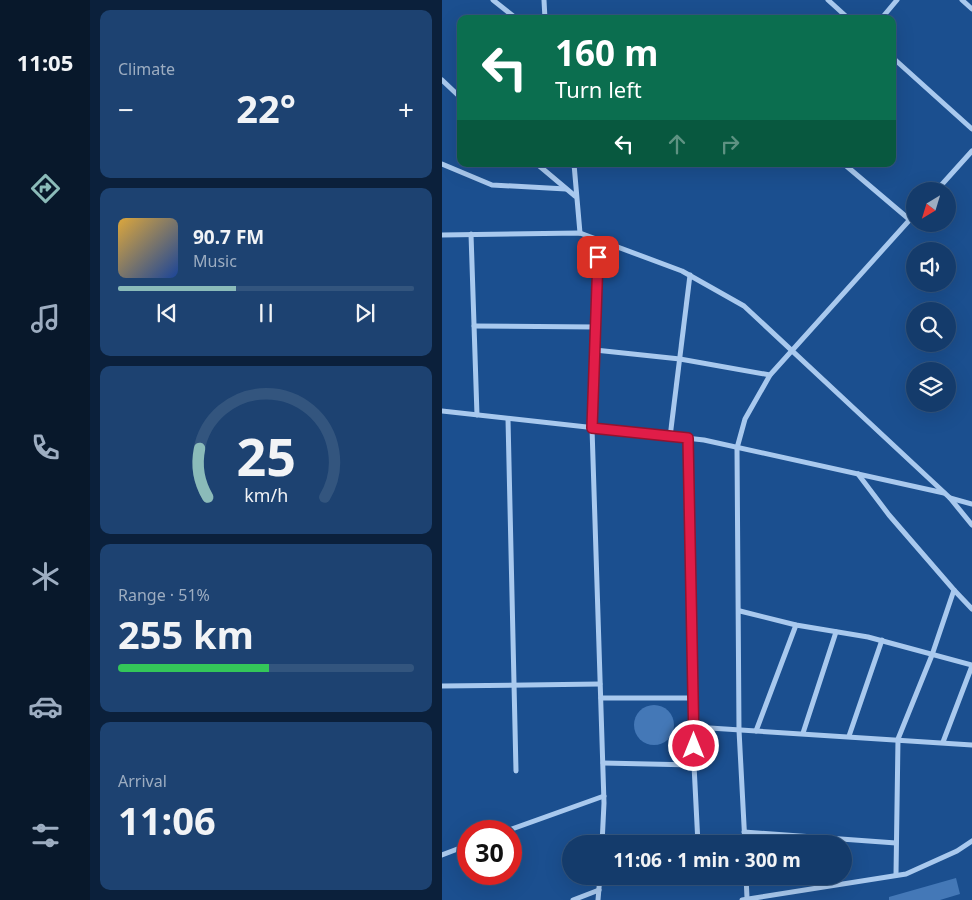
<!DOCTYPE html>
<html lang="en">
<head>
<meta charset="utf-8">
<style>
  body { margin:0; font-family:"Noto Sans",sans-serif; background:#1d4271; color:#f1f3f6; height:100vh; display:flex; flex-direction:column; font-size:19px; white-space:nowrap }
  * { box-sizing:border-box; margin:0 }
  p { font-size:16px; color:#9dadc1 }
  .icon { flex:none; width:28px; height:28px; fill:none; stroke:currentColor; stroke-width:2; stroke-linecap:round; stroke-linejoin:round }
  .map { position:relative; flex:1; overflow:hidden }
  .drawer { display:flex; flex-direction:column; gap:10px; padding:10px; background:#0b203b; width:352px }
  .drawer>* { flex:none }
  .hud { position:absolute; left:15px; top:15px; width:439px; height:152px; border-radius:10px; box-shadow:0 5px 20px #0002,0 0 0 1px #33557e; background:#0b6e4f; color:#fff; overflow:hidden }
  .needle { width:32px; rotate:218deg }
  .controls { position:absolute; left:464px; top:182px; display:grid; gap:10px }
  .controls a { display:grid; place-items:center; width:50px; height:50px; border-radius:50%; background:#143b6b; box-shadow:0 5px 20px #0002,0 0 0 1px #33557e; font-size:25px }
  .speed { position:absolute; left:15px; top:820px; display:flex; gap:10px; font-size:25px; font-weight:700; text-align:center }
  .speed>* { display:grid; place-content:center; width:65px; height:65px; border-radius:50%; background:#143b6b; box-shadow:0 5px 20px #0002,0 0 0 1px #33557e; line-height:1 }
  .speed .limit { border:8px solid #d22; background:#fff; color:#111 }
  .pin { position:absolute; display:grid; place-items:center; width:42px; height:42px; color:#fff; margin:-21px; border-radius:10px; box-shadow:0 2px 8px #0006 }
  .me { position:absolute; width:55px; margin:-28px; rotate:0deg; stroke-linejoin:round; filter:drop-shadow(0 0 4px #0008) }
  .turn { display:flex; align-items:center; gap:18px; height:105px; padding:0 15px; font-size:22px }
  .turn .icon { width:65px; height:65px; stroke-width:2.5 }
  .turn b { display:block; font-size:35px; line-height:42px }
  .lanes { display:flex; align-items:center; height:48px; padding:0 15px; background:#0003; justify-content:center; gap:25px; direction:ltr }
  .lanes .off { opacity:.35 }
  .big { font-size:38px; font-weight:700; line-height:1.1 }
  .drawer .tile { flex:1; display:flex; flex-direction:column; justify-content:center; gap:8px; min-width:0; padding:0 18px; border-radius:10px; background:#1d4271 }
  .drawer .dial { align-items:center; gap:0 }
  .dial svg { height:130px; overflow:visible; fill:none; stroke:#33557e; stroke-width:7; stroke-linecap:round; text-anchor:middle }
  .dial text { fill:#f1f3f6; stroke:none }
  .song { display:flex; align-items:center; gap:15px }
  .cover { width:60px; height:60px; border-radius:8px; background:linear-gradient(135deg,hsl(40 70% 55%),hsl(220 70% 35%)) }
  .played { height:5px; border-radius:2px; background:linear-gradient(90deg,#8bbbb9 40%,#33557e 40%) }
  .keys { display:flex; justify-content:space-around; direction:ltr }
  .heat { display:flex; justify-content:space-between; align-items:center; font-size:28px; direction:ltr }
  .charge { height:8px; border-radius:4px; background:linear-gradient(90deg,#34c759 51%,#33557e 0) }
  .trip { position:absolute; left:120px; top:835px; width:290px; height:50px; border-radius:25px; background:#143b6b; box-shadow:0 5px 20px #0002,0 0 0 1px #33557e; font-weight:700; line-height:50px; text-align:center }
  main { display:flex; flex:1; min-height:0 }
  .dock { display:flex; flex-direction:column; width:90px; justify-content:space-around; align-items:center; background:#08182b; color:#9dadc1 }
  .dock .icon { width:35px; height:35px }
  .dock .active { color:#8bbbb9 }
  .dock b { font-size:22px; color:#f1f3f6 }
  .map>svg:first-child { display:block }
</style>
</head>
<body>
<main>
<nav class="dock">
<b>11:05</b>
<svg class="icon active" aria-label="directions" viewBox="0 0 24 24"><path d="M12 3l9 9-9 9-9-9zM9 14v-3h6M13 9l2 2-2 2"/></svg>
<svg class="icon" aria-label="music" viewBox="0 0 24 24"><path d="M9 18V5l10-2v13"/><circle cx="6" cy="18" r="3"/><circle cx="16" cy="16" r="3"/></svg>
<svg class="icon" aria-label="phone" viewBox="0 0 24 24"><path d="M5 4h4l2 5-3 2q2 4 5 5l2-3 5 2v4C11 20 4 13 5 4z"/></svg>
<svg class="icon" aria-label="climate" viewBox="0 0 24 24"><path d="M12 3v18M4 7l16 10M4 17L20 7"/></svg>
<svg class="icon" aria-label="car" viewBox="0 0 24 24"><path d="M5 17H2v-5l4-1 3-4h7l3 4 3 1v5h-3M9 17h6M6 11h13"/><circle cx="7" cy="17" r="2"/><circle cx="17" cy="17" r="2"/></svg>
<svg class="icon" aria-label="filters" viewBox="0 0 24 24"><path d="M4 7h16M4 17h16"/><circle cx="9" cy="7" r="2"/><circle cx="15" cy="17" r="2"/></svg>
</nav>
<section class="drawer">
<div class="tile"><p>Climate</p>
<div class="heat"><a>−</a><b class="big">22°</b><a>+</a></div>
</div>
<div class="tile">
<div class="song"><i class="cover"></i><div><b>90.7 FM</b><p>Music</p></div></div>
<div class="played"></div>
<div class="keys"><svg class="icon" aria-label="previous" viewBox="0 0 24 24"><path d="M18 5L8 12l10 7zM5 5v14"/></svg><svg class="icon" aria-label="pause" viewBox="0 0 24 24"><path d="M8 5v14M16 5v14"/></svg><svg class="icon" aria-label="next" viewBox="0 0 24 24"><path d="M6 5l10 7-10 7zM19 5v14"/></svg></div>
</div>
<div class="tile dial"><svg viewBox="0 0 100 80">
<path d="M14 69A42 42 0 1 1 86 69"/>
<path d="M14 69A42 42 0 0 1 9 39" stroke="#8bbbb9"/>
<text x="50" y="56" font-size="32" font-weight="700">25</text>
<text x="50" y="72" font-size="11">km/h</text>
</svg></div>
<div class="tile"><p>Range · 51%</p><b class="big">255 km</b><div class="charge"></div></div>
<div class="tile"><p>Arrival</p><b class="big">11:06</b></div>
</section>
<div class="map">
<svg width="530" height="900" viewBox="0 0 530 900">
  <rect width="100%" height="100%" fill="#1b4f8f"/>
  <g fill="#4478b7">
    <circle cx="212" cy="725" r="20"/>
    <polygon points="514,878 518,894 498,900 447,900 447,897"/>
  </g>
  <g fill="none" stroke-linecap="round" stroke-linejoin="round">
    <g stroke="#a9c9ee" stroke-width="5">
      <polyline points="51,0 75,19"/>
      <polyline points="102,0 103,19"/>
      <polyline points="386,0 407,19"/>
      <polyline points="520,0 530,9"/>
      <polyline points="439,19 455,0"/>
      <polyline points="450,57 530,129"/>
      <polyline points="0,80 19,98"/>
      <polyline points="0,164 50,185 124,189"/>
      <polyline points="95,164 133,196"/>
      <polyline points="132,164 138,233"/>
      <polyline points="402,164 468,220"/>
      <polyline points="494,191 530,151"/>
      <polyline points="29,234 35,415"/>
      <polyline points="0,235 138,233 240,271 302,306 508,498 530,525"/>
      <polyline points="156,239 150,428 162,803 160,844"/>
      <polyline points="32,326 154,327"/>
      <polyline points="153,350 238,359 328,375"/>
      <polyline points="0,411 262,440 502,493"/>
      <polyline points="66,419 74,771"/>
      <polyline points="228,437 248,275"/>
      <polyline points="247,438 252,765 256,844"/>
      <polyline points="416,474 447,515 512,590"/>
      <polyline points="508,498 530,504"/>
      <polyline points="298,611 354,625 426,637 530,665"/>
      <polyline points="0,686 158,684"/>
      <polyline points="159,698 251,698"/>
      <polyline points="252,727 530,745"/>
      <polyline points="314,731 354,625"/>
      <polyline points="361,733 394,632"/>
      <polyline points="407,736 440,640"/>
      <polyline points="501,742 530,666"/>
      <polyline points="161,763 252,765"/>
      <polyline points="64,831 162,796"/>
      <polyline points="302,832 454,843"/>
      <polyline points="263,844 303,844"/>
      <polyline points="303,844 297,730 295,448 303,419 328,375 472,215"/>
      <polyline points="0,855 26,845"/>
      <polyline points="454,875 456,739 490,655 512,590 530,609"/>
      <polyline points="304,876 305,898"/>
      <polyline points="131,900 157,890"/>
      <polyline points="156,900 158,876"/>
      <polyline points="300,900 464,874 515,851 530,841"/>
    </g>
  </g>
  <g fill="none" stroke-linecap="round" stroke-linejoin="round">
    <defs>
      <polyline id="route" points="156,257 150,428 246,438 252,746"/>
    </defs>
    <use href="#route" stroke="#92132f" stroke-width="12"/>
    <use href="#route" stroke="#e11d48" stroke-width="9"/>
  </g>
</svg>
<div class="controls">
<a><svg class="needle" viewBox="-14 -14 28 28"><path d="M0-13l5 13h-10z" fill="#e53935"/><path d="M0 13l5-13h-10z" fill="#9dadc1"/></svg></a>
<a><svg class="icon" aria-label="sound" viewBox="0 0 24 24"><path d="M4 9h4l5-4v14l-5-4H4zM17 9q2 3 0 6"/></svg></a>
<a><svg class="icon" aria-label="search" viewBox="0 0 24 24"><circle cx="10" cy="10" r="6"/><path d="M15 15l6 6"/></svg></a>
<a><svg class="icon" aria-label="layers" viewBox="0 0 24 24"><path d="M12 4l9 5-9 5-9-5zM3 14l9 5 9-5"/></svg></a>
</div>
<div class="speed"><div class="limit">30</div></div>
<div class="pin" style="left:156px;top:257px;background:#d93025"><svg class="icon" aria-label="arrive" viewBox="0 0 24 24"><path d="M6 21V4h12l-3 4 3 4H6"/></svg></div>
<svg class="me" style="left:252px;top:746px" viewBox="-20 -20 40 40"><circle r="17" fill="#e11d48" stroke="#fff" stroke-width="3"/><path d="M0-11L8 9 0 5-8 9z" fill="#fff"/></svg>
<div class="trip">11:06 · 1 min · 300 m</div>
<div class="hud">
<div class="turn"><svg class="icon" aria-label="left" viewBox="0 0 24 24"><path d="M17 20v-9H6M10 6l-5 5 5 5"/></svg><div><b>160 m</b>Turn left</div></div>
<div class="lanes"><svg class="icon" aria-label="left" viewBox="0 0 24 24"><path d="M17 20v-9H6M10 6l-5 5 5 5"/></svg><svg class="icon off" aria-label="ahead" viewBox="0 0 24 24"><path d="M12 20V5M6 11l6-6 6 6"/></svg><svg class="icon off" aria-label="right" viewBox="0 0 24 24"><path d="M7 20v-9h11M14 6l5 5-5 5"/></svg></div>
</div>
</div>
</main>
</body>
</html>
